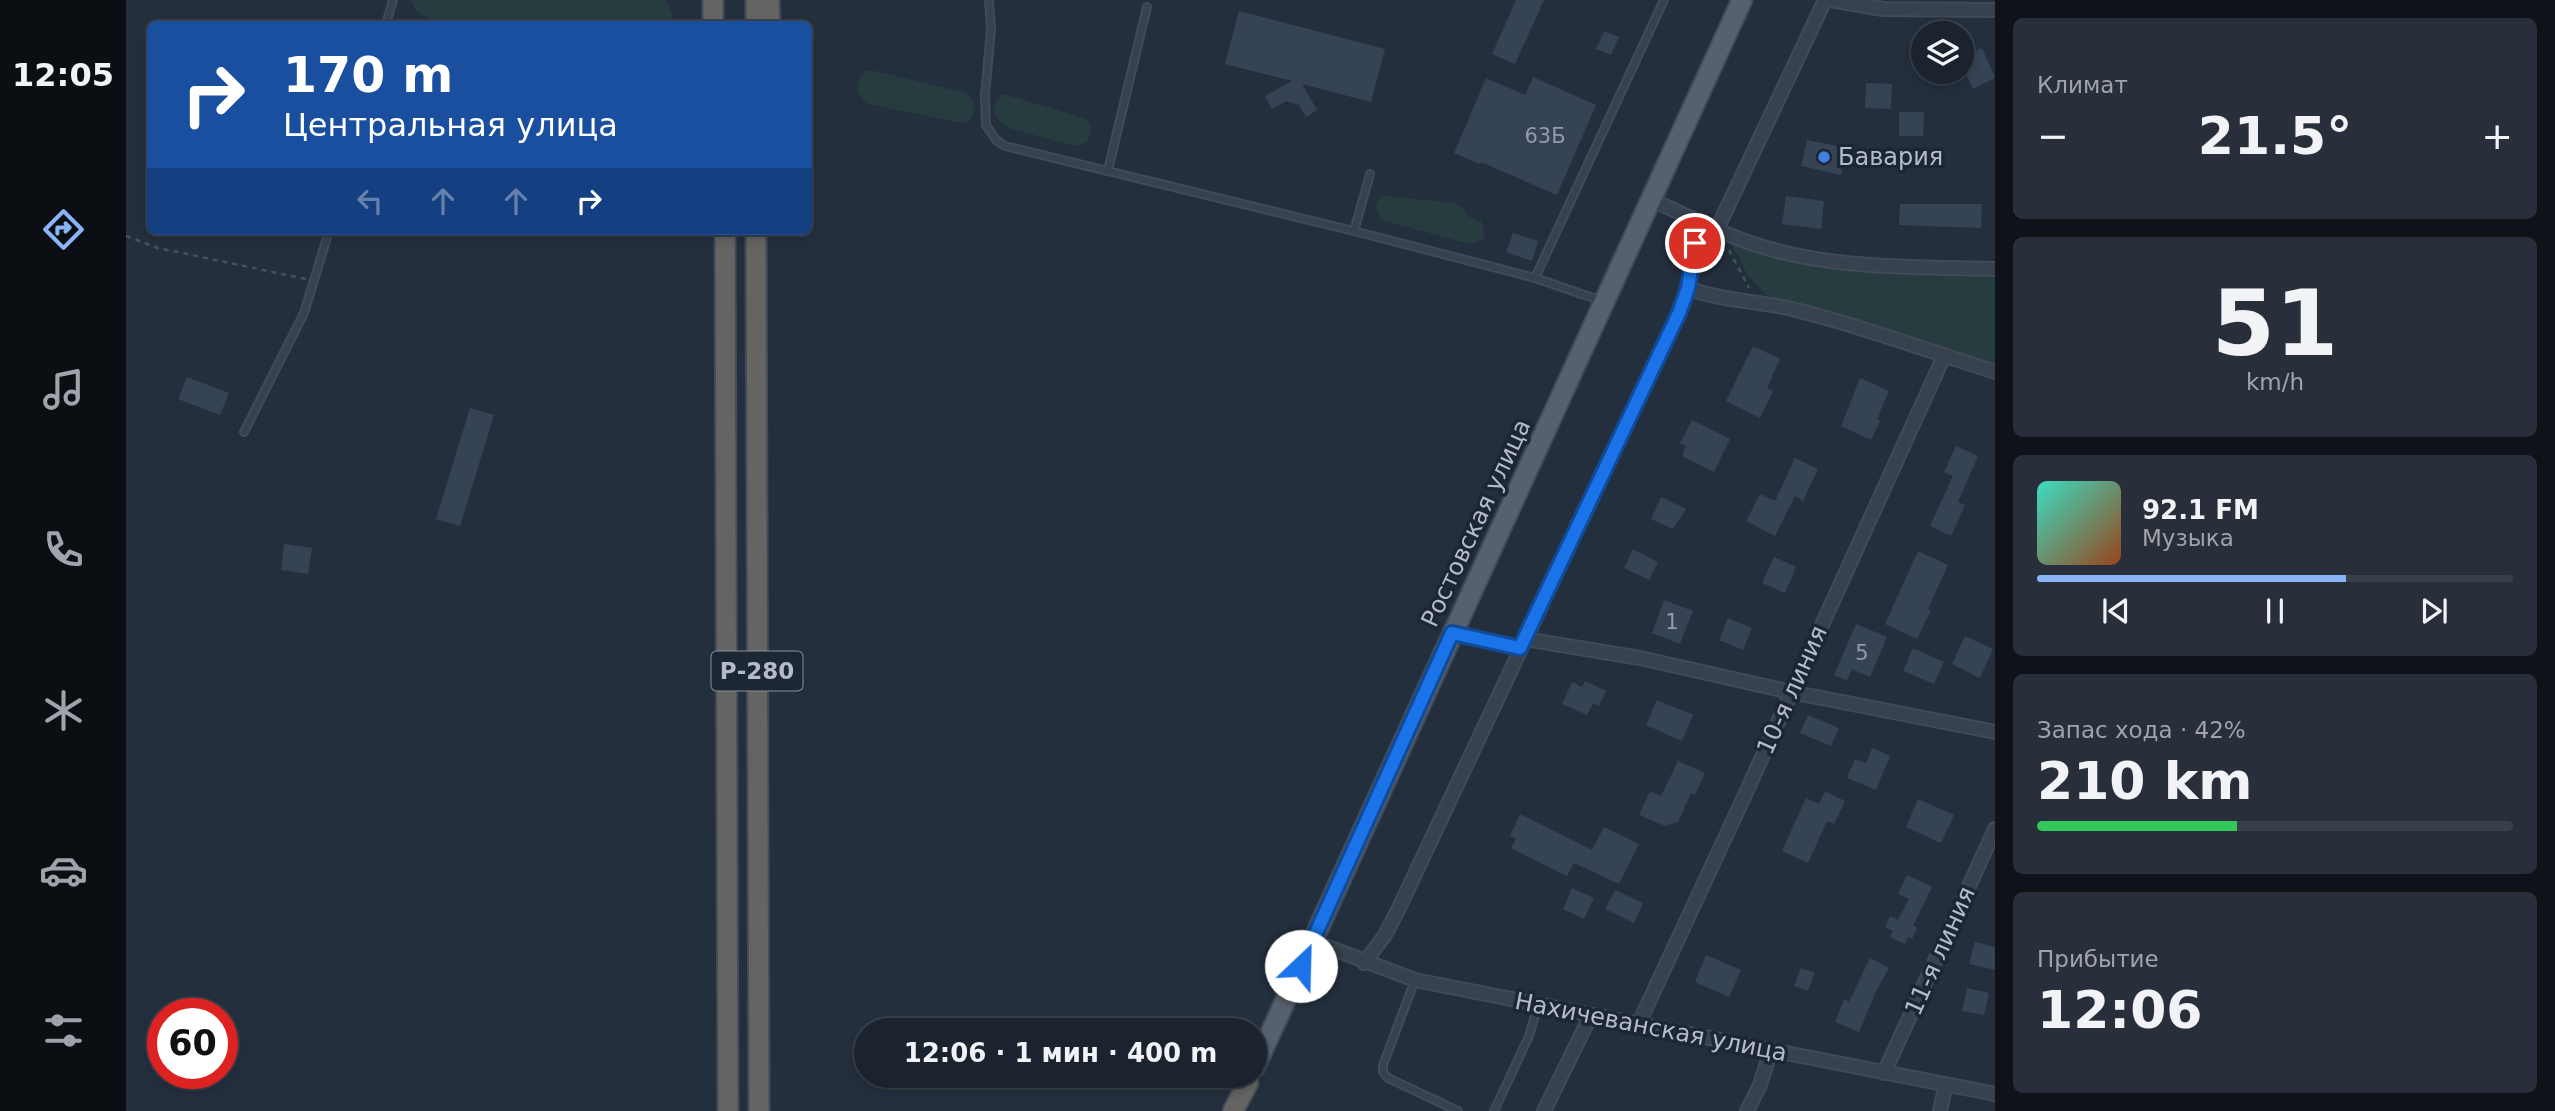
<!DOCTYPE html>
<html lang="ru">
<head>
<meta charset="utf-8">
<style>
  body { margin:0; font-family:"DejaVu Sans",sans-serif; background:#282f3a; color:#f1f3f6; height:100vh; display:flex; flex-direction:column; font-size:26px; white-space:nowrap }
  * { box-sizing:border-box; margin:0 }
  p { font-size:23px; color:#a0a4aa }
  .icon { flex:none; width:38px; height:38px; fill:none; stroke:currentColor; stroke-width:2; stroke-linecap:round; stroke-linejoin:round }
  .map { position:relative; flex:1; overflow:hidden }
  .details { display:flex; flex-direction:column; gap:18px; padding:18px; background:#0f1319; width:560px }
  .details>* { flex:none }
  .top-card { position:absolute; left:21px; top:21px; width:665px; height:214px; border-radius:10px; box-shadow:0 4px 10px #0003,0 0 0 2px #39404a; background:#1a4fa0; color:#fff; overflow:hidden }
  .fabs { position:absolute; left:1785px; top:21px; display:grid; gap:14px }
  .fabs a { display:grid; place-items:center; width:63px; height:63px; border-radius:50%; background:#1b232e; box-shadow:0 4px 10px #0003,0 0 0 2px #39404a; font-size:35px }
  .speed { position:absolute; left:21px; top:998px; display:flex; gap:14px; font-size:35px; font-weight:700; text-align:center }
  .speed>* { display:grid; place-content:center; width:91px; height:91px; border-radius:50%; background:#1b232e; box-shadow:0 4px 10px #0003,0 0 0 2px #39404a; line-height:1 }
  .speed .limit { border:10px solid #d22; background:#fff; color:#111 }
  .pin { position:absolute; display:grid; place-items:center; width:60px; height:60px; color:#fff; margin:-30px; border:4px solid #fff; border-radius:50%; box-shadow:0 2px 7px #0007 }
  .me { position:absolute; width:77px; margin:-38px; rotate:24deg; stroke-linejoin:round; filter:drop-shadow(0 0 5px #0008) }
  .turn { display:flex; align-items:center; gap:24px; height:147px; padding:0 21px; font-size:32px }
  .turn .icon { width:91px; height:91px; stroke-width:2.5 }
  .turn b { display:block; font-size:49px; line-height:60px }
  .lanes { display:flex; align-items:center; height:66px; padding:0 21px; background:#0003; justify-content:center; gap:35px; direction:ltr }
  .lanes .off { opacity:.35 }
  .big { font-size:52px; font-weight:700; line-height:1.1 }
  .details .card { flex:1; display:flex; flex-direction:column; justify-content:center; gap:10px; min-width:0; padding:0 24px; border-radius:10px; background:#282f3a }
  .details .dial { align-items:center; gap:0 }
  .dial b { font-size:91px; line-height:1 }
  .song { display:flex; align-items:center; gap:21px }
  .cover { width:84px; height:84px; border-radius:10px; background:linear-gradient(135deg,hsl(170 70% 55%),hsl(20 70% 35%)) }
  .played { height:7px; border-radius:4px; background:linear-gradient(90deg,#8ab4f8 65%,#39404a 65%) }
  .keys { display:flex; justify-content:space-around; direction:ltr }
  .heat { display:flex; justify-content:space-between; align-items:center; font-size:38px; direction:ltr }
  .charge { height:10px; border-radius:5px; background:linear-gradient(90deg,#34c759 42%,#39404a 0) }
  .trip { position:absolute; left:728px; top:1018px; width:413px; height:70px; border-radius:35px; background:#1b232e; box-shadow:0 4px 10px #0003,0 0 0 2px #39404a; font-weight:700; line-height:70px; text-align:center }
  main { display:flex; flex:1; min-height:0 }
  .tab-bar { display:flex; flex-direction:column; width:126px; justify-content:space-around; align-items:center; background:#0b0e12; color:#a0a4aa }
  .tab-bar .icon { width:49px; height:49px }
  .tab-bar .selected { color:#8ab4f8 }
  .tab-bar b { font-size:32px; color:#f1f3f6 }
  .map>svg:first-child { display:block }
</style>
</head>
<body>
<main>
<nav class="tab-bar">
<b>12:05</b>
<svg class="icon selected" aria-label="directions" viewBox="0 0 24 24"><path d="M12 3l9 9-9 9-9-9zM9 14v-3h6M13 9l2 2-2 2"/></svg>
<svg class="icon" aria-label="music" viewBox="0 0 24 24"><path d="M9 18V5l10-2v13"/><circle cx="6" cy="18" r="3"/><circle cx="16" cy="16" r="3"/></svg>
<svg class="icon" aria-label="phone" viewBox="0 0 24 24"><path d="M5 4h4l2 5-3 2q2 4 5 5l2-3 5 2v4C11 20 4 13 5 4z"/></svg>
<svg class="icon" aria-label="climate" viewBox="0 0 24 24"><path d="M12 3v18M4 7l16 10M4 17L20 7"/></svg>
<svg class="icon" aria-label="car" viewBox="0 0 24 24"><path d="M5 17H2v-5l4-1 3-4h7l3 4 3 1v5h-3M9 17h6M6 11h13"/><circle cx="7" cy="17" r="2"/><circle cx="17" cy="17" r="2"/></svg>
<svg class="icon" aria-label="filters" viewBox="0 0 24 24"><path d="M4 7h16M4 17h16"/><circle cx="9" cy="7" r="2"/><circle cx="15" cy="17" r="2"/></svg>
</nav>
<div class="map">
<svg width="1869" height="1111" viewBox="0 0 1869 1111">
  <rect width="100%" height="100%" fill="#242f3e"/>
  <g fill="#263c3f">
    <path d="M285 0H540L546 13V24H325C308 21 291 18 285 0Z"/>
    <path d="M741 71H749L840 93C849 100 850 110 845 120L836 123 742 104C730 95 727 79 741 71Z"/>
    <path d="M877 94 958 118 965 126 962 141 953 146 945 145 883 128C869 121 861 105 877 94Z"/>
    <polygon points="1258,196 1329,203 1337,208 1341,216 1355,221 1358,229 1358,238 1350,243 1344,244 1255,220 1250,207 1253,198"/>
    <polygon points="1610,243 1638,250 1869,275 1869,365 1640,295 1622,276 1607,247"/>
  </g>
  <g fill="#364354">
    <polygon points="1390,0 1418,0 1389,64 1366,54"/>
    <polygon points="1113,11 1259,49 1245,102 1176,84 1191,110 1180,117 1173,105 1160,101 1146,109 1139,96 1166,81 1099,64"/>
    <polygon points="1478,31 1493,37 1485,55 1470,49"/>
    <polygon points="1856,48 1869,78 1847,89 1836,66 1836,58"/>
    <polygon points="1407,77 1470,105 1431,195 1355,162 1354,164 1328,153 1360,78 1399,95"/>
    <polygon points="1740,83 1766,84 1765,109 1739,108"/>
    <polygon points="1773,112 1798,112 1797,136 1773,136"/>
    <polygon points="1681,140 1721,148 1715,175 1675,166"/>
    <polygon points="1660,196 1698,201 1695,229 1656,224"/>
    <polygon points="1774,204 1856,204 1855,228 1773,225"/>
    <polygon points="1387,233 1412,241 1406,261 1380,252"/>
    <polygon points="1627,346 1654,359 1641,388 1647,391 1634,418 1600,401"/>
    <polygon points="61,377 103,393 94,415 52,399"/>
    <polygon points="1734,378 1763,391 1751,419 1754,421 1745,440 1715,426"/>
    <polygon points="344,408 368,415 334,526 310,519"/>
    <polygon points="1566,420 1604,439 1588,472 1556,456 1560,446 1554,443"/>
    <polygon points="1830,446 1852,456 1832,502 1839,505 1825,536 1804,526 1827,476 1818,472"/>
    <polygon points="1669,458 1692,469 1677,501 1669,496 1649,536 1620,521 1634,494 1649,501"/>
    <polygon points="1535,497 1560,509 1547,529 1525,519"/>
    <polygon points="158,544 186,548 182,574 155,570"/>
    <polygon points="1507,549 1532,562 1523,580 1498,568"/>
    <polygon points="1792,551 1822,565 1802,609 1805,610 1791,639 1759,624"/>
    <polygon points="1648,557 1670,567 1659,593 1636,583"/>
    <polygon points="1538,600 1567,611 1554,644 1526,633"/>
    <polygon points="1602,618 1626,628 1617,650 1593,640"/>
    <polygon points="1730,624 1761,637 1744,677 1726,669 1721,681 1708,675"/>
    <polygon points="1839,636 1867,649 1854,678 1826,664"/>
    <polygon points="1787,648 1818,662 1808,684 1777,671"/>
    <polygon points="1459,681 1480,691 1473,706 1467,703 1461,715 1436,704 1446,682 1456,687"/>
    <polygon points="1531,700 1567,715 1556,741 1520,725"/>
    <polygon points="1682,715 1713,728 1705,746 1674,733"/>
    <polygon points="1746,748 1764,756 1750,790 1721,778 1729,759 1740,763"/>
    <polygon points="1552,761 1579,773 1569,795 1565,793 1552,822 1539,826 1513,815 1524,791 1535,796"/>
    <polygon points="1699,791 1719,801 1708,824 1701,821 1682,863 1656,851 1680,798 1693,804"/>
    <polygon points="1792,799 1828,815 1815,843 1780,827"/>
    <polygon points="1394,814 1466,850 1478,827 1513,844 1493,884 1448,863 1441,876 1385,848 1390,839 1384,836"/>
    <polygon points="1781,875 1806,887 1787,926 1791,928 1786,939 1782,937 1779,944 1764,937 1767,931 1759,927 1764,916 1772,920 1783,899 1772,894"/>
    <polygon points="1446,888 1468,898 1458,919 1437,909"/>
    <polygon points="1489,890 1517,903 1508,923 1479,909"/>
    <polygon points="1849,942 1869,947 1869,970 1843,964"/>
    <polygon points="1580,955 1615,970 1603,997 1569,982"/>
    <polygon points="1744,958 1763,968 1750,991 1733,1032 1709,1022 1718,999 1723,1002"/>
    <polygon points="1675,968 1689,973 1682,991 1668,986"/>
    <polygon points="1841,988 1863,993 1858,1015 1836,1011"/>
  </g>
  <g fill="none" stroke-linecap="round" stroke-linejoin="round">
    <defs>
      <g id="service">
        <polyline points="863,0 865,29 859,95 860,125 870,140 879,146 1228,231 1409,278 1476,301"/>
        <polyline points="260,24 267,0"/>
        <polyline points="982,170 1021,7"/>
        <polyline points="1228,231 1244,174"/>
        <polyline points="1409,278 1538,0"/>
        <polyline points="118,432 178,313 203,231"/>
        <polyline points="1289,980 1257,1065 1257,1072 1262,1078 1332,1111"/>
        <polyline points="1368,1111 1403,1036 1412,1005"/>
      </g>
      <g id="minor">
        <polyline points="1704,0 1757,9 1869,10"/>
        <path d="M1524 199C1563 217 1602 237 1644 249 1715 269 1795 267 1869 269"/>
        <polyline points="1591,229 1699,0"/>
        <path d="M1561 288C1594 300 1628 301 1662 308 1732 325 1800 350 1869 372"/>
        <polyline points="1326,633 1394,647"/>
        <polyline points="1398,639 1514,658 1665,692 1869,732"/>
        <polyline points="1186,941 1289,980 1869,1094"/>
        <polyline points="1238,963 1259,935 1273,908 1553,313 1561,288 1575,223"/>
        <polyline points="1513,1023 1618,797 1818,356"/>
        <polyline points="1758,1073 1869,829"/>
        <polyline points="1418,1111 1465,1015"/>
        <polyline points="1621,1111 1634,1085 1645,1050"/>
        <polyline points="1814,1111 1820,1084"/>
      </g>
      <polyline id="primary" points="1129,1067 1616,0"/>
      <g id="trunk">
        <polyline points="630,0 630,24"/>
        <polyline points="643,0 644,24"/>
        <polyline points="587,24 587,0"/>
        <polyline points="599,231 602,1111"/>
        <polyline points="630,231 633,1111"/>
        <polyline points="1107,1111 1122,1083"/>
      </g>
    </defs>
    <use href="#service" stroke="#414a57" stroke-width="10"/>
    <use href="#minor" stroke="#414a57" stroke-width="16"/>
    <use href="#primary" stroke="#414a57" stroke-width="23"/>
    <use href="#trunk" stroke="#434c59" stroke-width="23"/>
    <g stroke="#3f5557" stroke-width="2.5" stroke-dasharray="5 5" stroke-linecap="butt">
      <polyline points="0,236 32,248 180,279"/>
      <polyline points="1603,250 1623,288"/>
    </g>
    <use href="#service" stroke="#38414e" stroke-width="6"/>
    <use href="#minor" stroke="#38414e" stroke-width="12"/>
    <use href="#primary" stroke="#56606e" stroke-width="19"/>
    <use href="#trunk" stroke="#656462" stroke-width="19"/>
  </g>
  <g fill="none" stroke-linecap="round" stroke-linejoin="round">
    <defs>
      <polyline id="route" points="1175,966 1326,633 1394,648 1553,313 1562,288 1569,243"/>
    </defs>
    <use href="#route" stroke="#114b97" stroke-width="18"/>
    <use href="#route" stroke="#1a73e8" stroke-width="12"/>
  </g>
  <circle fill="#3f7fe0" stroke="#1d2633" stroke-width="2.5" cx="1698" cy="157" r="7"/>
  <g text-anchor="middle" stroke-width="7" stroke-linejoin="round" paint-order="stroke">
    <g font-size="21" fill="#929caa">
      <text x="1419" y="143">63Б</text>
      <text x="1546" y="629">1</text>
      <text x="1736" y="660">5</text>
    </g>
    <rect fill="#1d2633" stroke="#878f9c" stroke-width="2" x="585.5" y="651.5" width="91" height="39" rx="5"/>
    <g font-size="23" font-weight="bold" fill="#b4bcc9">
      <text x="631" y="679">Р-280</text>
    </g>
    <g font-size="24" fill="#b4bcc9" stroke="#1d2633" text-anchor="start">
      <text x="1712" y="165">Бавария</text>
    </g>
    <g font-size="24" fill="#b4bcc9" stroke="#1d2633">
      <text transform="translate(1350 523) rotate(-65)" y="8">Ростовская улица</text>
      <text transform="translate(1666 690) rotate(-66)" y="8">10-я линия</text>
      <text transform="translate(1814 951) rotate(-66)" y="8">11-я линия</text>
      <text transform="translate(1525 1027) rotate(11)" y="8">Нахичеванская улица</text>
    </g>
  </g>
</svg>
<div class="fabs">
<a><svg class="icon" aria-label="layers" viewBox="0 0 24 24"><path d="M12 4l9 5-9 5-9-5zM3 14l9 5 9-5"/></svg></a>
</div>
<div class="speed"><div class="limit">60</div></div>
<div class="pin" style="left:1569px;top:243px;background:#d93025"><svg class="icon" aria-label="arrive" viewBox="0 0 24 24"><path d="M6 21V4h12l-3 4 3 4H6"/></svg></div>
<svg class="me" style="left:1175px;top:966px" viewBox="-20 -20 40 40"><circle r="19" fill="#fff"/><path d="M0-13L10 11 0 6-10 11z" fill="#1a73e8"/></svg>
<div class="trip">12:06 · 1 мин · 400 m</div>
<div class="top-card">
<div class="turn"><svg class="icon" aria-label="right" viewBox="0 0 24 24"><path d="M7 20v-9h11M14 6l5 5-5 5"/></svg><div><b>170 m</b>Центральная улица</div></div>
<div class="lanes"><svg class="icon off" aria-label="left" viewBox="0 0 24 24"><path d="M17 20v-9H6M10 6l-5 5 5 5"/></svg><svg class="icon off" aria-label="ahead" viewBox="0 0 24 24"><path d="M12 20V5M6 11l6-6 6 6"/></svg><svg class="icon off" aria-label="ahead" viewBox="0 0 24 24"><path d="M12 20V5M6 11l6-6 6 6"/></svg><svg class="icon" aria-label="right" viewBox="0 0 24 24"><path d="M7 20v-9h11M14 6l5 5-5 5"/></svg></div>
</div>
</div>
<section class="details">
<div class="card"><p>Климат</p>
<div class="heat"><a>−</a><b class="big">21.5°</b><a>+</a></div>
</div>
<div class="card dial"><b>51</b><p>km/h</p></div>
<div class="card">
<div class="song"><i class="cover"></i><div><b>92.1 FM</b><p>Музыка</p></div></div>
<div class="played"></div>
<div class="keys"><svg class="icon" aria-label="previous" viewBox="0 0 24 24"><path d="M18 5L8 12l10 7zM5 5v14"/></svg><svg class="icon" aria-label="pause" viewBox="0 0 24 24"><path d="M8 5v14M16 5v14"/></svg><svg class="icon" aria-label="next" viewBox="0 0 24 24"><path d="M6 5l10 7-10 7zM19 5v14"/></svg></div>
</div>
<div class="card"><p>Запас хода · 42%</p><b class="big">210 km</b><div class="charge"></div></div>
<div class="card"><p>Прибытие</p><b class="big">12:06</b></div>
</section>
</main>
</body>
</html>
